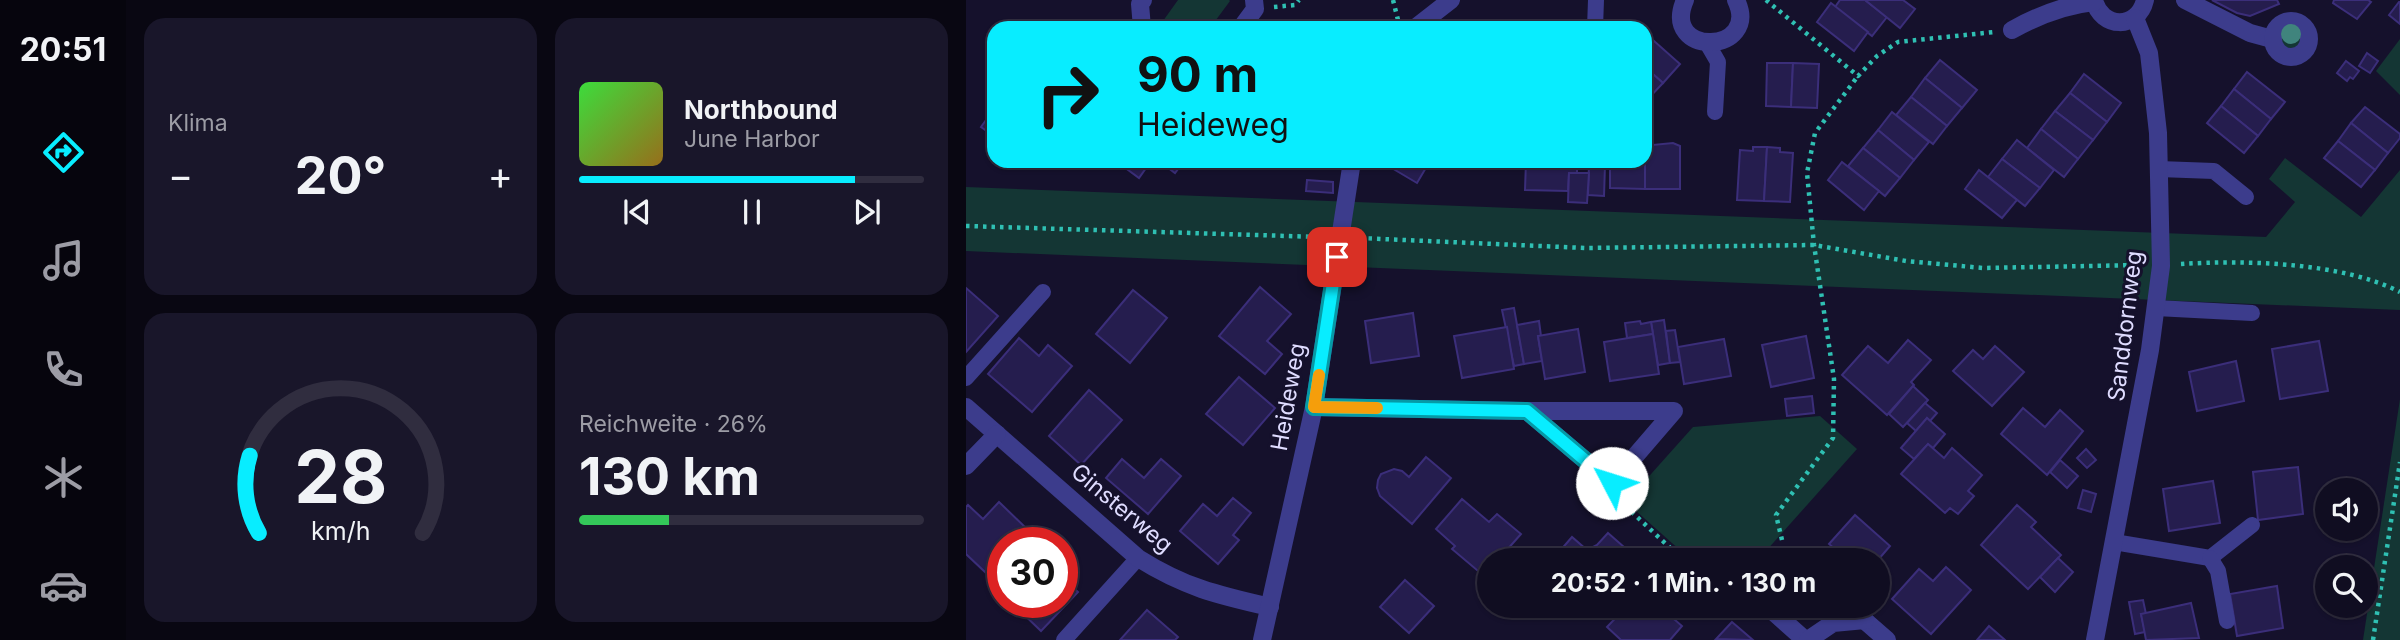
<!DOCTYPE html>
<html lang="de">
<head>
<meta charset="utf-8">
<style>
  body { margin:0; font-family:Inter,sans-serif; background:#19162a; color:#f1f3f6; height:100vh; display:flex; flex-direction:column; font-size:26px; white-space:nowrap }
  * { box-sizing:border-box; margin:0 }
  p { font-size:23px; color:#9c9ca5 }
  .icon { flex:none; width:38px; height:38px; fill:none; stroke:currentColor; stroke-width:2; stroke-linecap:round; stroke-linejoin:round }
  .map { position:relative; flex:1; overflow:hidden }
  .sheet { display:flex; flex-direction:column; gap:18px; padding:18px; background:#090712; width:840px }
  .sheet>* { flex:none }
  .banner { position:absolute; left:21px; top:21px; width:665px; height:147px; border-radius:21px; box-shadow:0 2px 5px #0004,0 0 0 2px #302d3f; background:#08edff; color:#111; overflow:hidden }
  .tools { position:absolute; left:1349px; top:478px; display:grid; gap:14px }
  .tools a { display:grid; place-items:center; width:63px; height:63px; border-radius:50%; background:#100d21; box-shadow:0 2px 5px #0004,0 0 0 2px #302d3f; font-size:35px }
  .speed { position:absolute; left:21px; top:527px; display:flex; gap:14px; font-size:35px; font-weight:700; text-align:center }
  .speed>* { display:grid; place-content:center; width:91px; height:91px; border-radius:50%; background:#100d21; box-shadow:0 2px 5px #0004,0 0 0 2px #302d3f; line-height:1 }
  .speed .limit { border:10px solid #d22; background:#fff; color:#111 }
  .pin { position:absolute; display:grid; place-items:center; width:60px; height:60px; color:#fff; margin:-30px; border-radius:14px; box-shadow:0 4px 10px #0006 }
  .me { position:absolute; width:77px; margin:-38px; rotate:310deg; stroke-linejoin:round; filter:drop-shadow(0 0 5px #0008) }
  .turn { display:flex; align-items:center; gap:24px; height:147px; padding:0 35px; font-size:32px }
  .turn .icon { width:91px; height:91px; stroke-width:2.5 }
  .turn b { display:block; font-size:49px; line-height:60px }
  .big { font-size:52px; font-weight:700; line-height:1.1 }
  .sheet .widget { flex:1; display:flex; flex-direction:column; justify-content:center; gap:10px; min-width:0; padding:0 24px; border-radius:21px; background:#19162a }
  .sheet .dial { align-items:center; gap:0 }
  .dial svg { height:182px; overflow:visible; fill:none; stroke:#302d3f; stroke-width:7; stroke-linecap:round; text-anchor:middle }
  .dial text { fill:#f1f3f6; stroke:none }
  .song { display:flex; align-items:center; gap:21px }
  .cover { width:84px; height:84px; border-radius:10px; background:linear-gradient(135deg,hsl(120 70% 55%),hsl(40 70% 35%)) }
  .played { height:7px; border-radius:4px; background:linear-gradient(90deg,#08edff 80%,#302d3f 80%) }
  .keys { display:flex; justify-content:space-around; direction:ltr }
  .heat { display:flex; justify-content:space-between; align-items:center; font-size:38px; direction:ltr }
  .charge { height:10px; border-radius:5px; background:linear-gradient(90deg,#34c759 26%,#302d3f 0) }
  .sheet .tiles { flex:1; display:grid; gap:18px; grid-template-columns:repeat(2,1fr) }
  .trip { position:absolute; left:511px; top:548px; width:413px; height:70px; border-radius:35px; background:#100d21; box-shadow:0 2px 5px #0004,0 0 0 2px #302d3f; font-weight:700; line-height:70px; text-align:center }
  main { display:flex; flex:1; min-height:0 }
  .menu { display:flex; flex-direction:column; width:126px; justify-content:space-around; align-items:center; background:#06050d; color:#9c9ca5 }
  .menu .icon { width:49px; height:49px }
  .menu .selected { color:#08edff }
  .menu b { font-size:32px; color:#f1f3f6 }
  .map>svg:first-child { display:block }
</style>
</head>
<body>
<main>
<nav class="menu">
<b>20:51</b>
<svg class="icon selected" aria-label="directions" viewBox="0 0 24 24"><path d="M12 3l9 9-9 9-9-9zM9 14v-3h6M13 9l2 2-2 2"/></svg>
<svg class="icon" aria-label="music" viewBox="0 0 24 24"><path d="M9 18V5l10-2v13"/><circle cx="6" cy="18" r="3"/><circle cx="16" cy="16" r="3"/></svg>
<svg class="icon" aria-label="phone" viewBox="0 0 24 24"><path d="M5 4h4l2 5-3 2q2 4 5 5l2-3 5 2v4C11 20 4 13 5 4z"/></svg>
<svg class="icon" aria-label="climate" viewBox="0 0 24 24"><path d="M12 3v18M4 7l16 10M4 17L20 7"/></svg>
<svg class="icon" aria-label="car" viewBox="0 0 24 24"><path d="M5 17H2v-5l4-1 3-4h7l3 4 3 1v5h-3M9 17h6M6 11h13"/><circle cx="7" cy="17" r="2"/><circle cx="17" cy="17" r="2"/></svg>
</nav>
<section class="sheet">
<div class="tiles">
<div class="widget"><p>Klima</p>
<div class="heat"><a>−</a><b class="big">20°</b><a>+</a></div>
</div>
<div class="widget">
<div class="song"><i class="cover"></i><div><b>Northbound</b><p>June Harbor</p></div></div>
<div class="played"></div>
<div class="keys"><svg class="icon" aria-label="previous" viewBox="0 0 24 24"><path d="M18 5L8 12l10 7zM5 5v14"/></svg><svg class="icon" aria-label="pause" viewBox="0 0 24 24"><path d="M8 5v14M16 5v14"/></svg><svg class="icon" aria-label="next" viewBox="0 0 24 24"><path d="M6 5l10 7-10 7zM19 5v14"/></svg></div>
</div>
<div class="widget dial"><svg viewBox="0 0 100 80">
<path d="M14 69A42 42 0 1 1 86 69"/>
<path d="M14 69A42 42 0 0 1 10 35" stroke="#08edff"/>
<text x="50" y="56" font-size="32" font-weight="700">28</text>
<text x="50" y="72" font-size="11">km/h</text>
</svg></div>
<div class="widget"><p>Reichweite · 26%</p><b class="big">130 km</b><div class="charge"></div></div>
</div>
</section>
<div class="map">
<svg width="1434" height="640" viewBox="0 0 1434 640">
  <rect width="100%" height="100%" fill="#15112c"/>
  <g fill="#143634">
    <polygon points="212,0 263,0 264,1 244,28 207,28 197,21"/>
    <circle cx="1325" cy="39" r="18"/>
    <polygon points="1434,39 1434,95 1410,71"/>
    <polygon points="1319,158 1395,217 1434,170 1434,310 0,251 0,187 1300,237 1329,202 1303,179"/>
    <polygon points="1434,399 1434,640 1397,640"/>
    <polygon points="854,416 891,449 792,560 725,560 660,502 727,427"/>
  </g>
  <g fill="#251d4e" stroke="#3b2e7a" stroke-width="2">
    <polygon points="874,0 899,0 921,17 906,36 869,7"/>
    <polygon points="899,0 937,0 949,9 934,28"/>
    <polygon points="1246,0 1311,0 1313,4 1284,16 1271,13"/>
    <polygon points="1368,0 1402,0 1405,2 1391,19 1367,3"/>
    <polygon points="1433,2 1434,2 1434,24 1423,15"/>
    <polygon points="865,3 902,32 888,51 851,22"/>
    <polygon points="679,33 714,64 697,83 679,67"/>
    <polygon points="1401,53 1412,61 1404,73 1393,66"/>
    <polygon points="974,60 1011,90 996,108 959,78"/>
    <polygon points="1380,61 1393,71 1387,79 1384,77 1381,81 1371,73"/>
    <polygon points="801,63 827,63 825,107 800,106"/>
    <polygon points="827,63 853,64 851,108 825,107"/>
    <polygon points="679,67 697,83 680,101 679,100"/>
    <polygon points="1281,72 1319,102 1305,119 1268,89"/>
    <polygon points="1118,74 1155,103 1141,122 1104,93"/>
    <polygon points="959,78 996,108 981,126 945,97"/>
    <polygon points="1268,89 1305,119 1292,136 1255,106"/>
    <polygon points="1104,93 1141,122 1127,140 1089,111"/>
    <polygon points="945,97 981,126 967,144 930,115"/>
    <polygon points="1255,106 1292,136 1278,153 1241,123"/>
    <polygon points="1399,107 1434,134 1434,138 1422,153 1385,123"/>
    <polygon points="28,109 28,136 15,127"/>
    <polygon points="1089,111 1127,140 1112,159 1075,129"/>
    <polygon points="926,112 963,142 948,160 912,130"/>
    <polygon points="1385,123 1422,153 1409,170 1372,141"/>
    <polygon points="1075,129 1112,159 1098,177 1061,148"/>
    <polygon points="912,130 948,160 934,178 897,148"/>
    <polygon points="1051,140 1088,170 1074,188 1036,159"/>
    <polygon points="1372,141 1409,170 1395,187 1358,158"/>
    <polygon points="679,142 687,142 687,145 707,143 714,146 714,189 679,189"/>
    <polygon points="787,147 801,147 798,201 771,200 774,150 787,151"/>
    <polygon points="801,147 814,148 814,152 827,153 824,202 798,201"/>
    <polygon points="897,148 934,178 919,196 882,166"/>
    <polygon points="1036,159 1074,188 1059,206 1022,177"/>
    <polygon points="150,161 185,161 173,178"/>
    <polygon points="193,161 218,161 209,173"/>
    <polygon points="414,161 464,161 451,183"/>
    <polygon points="560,161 611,161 611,173 603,173 602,191 559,190"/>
    <polygon points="644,161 679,161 679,189 644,188"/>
    <polygon points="876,162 913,191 898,210 862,180"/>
    <polygon points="623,164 639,165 638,196 622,195"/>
    <polygon points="1013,170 1051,200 1036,218 999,189"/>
    <polygon points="603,173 623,173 621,203 602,202"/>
    <polygon points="341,180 367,182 367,193 340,191"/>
    <polygon points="294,287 325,314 301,341 316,354 299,374 253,336"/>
    <polygon points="0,288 32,316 0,352"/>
    <polygon points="167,290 201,318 164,363 130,334"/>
    <polygon points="548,308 558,364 548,366 536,310"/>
    <polygon points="447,313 453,356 405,363 399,321"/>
    <polygon points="698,320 704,363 692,365 685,322"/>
    <polygon points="573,321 575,336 572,336 576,361 558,364 551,325"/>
    <polygon points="674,321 675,324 685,322 687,334 661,338 659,323"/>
    <polygon points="541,327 548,369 496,378 488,336"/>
    <polygon points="612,329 619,372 579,379 572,336"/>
    <polygon points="709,330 714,362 704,363 700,331"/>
    <polygon points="687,334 693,374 644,381 638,342"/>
    <polygon points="840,336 848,378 805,387 796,345"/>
    <polygon points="53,338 73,356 82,345 106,366 66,412 22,374"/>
    <polygon points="758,339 765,376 718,384 712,347"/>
    <polygon points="942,340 965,360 945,382 948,385 921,415 876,375 902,346 922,363"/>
    <polygon points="1353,341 1362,391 1314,399 1306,349"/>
    <polygon points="1029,346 1058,372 1026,406 987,371 1007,350 1017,359"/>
    <polygon points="1270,361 1278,401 1231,411 1223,372"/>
    <polygon points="273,377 309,408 277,445 240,414"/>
    <polygon points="947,386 962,400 937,427 923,414"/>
    <polygon points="123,390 156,420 115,465 83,436"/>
    <polygon points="846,396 848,413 821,416 819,399"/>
    <polygon points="959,403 971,413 964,421 961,418 950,431 941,423"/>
    <polygon points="1057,408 1079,427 1094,410 1117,431 1081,475 1035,434"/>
    <polygon points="961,418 979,434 967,448 962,444 948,459 935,448"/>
    <polygon points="962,444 978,458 986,448 1016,475 1002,491 1008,496 992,514 984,508 979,513 935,474"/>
    <polygon points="1120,449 1130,460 1121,468 1111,458"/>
    <polygon points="460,457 485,478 446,524 414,496 411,488 412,480 415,474 428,469 436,471 443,477"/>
    <polygon points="156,459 178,478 195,459 215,476 182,514 140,478"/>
    <polygon points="1094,460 1112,476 1101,488 1084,472"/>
    <polygon points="1332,467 1337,514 1292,520 1287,472"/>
    <polygon points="1247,481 1254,523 1203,531 1197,489"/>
    <polygon points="1117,490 1130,494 1125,512 1112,508"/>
    <polygon points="267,498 285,513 267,535 273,540 252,564 214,531 237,504 251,516"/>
    <polygon points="496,499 523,522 531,514 555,534 532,560 523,560 523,571 518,576 486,549 489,546 470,529"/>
    <polygon points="33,502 60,528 46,542 37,542 37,553 19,572 0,554 0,507 2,505 17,519"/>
    <polygon points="1051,505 1070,522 1065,527 1095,555 1062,589 1015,545"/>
    <polygon points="889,515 924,546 912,560 882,560 863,544"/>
    <polygon points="642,533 666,554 660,560 586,560 606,537 621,550 631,545"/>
    <polygon points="1092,558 1107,572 1089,592 1074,577"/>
    <polygon points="980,567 1005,590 965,634 926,599 953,569 967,581"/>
    <polygon points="96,577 112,592 75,631 45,602 96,602"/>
    <polygon points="439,580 468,606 443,633 414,607"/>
    <polygon points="1311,586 1317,628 1271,636 1264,594"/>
    <polygon points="1177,600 1180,614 1175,614 1179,632 1169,634 1163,602"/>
    <polygon points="1225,603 1233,638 1180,640 1175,614"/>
    <polygon points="661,606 674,617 684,606 693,606 716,626 704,640 655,640 641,627"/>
    <polygon points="693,606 720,606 708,619"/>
    <polygon points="181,610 212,637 209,640 154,640"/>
    <polygon points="766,622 787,640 750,639"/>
    <polygon points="1023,626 1039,640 1011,640"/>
  </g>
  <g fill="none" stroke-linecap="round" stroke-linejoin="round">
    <g stroke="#2fc0b3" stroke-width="4.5" stroke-dasharray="3.5 5" stroke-linecap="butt">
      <polyline points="427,0 432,20"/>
      <polyline points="800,0 892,76 911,56 932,42 1028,32"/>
      <polyline points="308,7 329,5 333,0"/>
      <polyline points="0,226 354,237"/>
      <polyline points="394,238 620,248 848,245 940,261 1017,268 1175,265"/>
      <path d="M1215 264C1280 260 1375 262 1434 292"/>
      <polyline points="653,500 717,560"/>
      <polyline points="816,540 810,515 867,438 868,379 848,245 841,173 849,133 892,76"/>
      <polyline points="1407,640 1434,462"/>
    </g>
    <g stroke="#3c3c8c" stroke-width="16">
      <polyline points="629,28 630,0"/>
      <polyline points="741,43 752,62 749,112"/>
      <polyline points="1193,169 1248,171 1280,197"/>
      <polyline points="1190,308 1286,313"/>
      <polyline points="0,378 77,292"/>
      <polyline points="1148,542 1244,558 1286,525"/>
      <polyline points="1244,558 1252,571 1261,621"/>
      <polyline points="98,640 172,558"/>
    </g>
    <g stroke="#3c3c8c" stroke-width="18">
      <path d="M719 0C694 58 796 54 770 0"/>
      <path d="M1128 0C1135 29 1172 30 1179 0"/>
      <polyline points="1219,0 1284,33 1306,39"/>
      <circle cx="1325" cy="39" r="18"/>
      <polyline points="176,28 174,4 177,0"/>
      <polyline points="275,28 289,9 288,0"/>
      <polyline points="449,28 485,0"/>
      <path d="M1046 30C1071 16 1099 5 1128 2"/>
      <path d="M0 407 172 558C218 587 251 595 304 607"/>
      <polyline points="348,407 561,411 708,411 646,483 561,411"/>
      <polyline points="0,466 31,434"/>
      <polyline points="817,560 820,558 831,560"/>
      <polyline points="801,606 839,640"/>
      <polyline points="882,606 921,640"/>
      <polyline points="296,640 348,407 386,161"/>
      <polyline points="842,640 867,623 899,620"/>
      <polyline points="1129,640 1184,350 1195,266 1192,133 1183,53 1169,18"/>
    </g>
  </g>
  <circle fill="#40847d" cx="1325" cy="34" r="10"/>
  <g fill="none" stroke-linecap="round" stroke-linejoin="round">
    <defs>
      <polyline id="route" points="371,257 348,407 561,411 646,483"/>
    </defs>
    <use href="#route" stroke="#059aa6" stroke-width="18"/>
    <use href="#route" stroke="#08edff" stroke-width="12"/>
    <polyline stroke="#f59e0b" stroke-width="12" points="353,375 348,407 411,408"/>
  </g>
  <g text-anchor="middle" stroke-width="6" stroke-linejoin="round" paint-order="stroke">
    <g font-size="23" fill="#dfdcff" stroke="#15112c">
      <text transform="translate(1159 326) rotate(-83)" y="8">Sanddornweg</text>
      <text transform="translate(322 397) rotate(-80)" y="8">Heideweg</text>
      <text transform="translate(156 508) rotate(40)" y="8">Ginsterweg</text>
    </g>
  </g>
</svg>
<div class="tools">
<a><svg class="icon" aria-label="sound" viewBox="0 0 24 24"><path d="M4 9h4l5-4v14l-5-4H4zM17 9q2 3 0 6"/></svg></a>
<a><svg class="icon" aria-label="search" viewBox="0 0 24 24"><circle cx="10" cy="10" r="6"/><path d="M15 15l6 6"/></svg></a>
</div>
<div class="speed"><div class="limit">30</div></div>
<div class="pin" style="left:371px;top:257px;background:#d93025"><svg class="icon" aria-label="arrive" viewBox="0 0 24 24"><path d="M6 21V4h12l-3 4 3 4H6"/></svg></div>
<svg class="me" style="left:646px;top:483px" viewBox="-20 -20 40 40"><circle r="19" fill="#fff"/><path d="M0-13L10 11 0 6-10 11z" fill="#08edff"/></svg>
<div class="trip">20:52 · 1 Min. · 130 m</div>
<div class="banner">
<div class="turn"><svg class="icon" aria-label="right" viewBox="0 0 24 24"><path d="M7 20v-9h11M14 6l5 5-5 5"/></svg><div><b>90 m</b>Heideweg</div></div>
</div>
</div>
</main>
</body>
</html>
